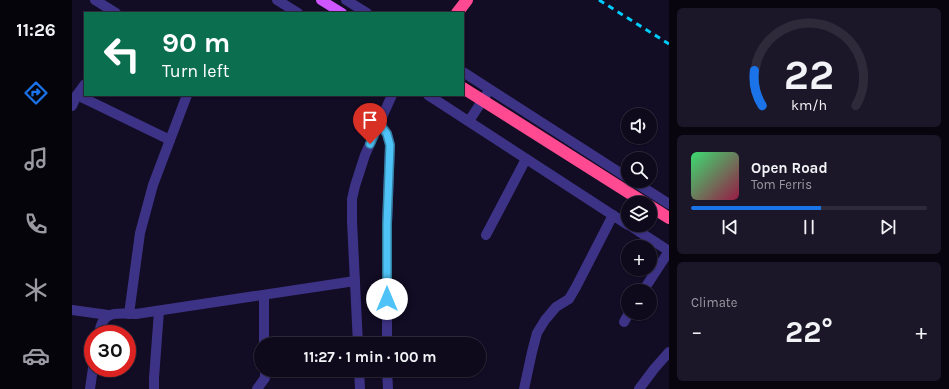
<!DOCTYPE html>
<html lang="en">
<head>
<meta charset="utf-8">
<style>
  body { margin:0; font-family:Karla,sans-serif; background:#1c1728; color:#f1f3f6; height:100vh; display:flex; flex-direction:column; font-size:15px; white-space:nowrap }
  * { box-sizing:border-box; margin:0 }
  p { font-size:13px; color:#9b9aa3 }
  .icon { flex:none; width:22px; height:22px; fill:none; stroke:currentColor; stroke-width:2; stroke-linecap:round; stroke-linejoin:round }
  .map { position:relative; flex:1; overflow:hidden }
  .sheet { display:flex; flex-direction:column; gap:8px; padding:8px; background:#08050f; width:280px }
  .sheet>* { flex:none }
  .banner { position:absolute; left:12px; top:12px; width:380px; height:84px; border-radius:0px; box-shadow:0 1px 3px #0004,0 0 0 1px #2e2a3a; background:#0b6e4f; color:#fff; overflow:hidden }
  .fabs { position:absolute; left:549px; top:108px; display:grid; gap:8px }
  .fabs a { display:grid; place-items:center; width:36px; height:36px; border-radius:50%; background:#0e091b; box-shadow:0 1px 3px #0004,0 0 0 1px #2e2a3a; font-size:20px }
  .speed { position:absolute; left:12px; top:325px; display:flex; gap:8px; font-size:20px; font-weight:700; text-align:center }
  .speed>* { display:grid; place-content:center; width:52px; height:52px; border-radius:50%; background:#0e091b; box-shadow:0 1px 3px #0004,0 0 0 1px #2e2a3a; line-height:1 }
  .speed .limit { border:6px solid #d22; background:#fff; color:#111 }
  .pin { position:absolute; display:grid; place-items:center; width:34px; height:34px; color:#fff; margin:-41px -17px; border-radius:50% 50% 50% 0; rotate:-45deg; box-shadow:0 0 4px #0007 }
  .pin .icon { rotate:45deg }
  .me { position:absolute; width:44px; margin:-22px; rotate:0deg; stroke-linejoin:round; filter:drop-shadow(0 0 3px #0008) }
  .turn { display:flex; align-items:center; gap:14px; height:84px; padding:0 12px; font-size:18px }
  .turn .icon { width:52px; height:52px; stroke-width:2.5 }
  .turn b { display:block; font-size:28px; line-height:34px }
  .big { font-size:30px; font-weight:700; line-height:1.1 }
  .sheet .card { flex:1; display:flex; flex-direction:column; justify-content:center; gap:6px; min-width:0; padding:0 14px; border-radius:6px; background:#1c1728 }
  .sheet .dial { align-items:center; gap:0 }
  .dial svg { height:104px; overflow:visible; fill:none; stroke:#2e2a3a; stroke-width:7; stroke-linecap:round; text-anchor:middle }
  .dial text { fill:#f1f3f6; stroke:none }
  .song { display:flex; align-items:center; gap:12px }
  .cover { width:48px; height:48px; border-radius:6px; background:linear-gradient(135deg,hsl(140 70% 55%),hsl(340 70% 35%)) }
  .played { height:4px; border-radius:2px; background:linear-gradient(90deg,#1a73e8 55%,#2e2a3a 55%) }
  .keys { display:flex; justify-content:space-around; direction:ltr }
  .heat { display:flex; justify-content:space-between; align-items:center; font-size:22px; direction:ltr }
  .trip { position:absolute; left:182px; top:337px; width:232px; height:40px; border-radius:20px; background:#0e091b; box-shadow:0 1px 3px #0004,0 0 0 1px #2e2a3a; font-weight:700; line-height:40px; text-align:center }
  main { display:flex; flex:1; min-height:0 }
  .dock { display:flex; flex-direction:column; width:72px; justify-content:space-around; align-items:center; background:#06040b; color:#9b9aa3 }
  .dock .icon { width:28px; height:28px }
  .dock .current { color:#1a73e8 }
  .dock b { font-size:18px; color:#f1f3f6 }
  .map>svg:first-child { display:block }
</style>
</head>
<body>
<main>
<nav class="dock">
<b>11:26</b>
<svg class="icon current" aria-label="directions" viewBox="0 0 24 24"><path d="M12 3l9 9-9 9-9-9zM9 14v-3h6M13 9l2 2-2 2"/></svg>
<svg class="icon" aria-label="music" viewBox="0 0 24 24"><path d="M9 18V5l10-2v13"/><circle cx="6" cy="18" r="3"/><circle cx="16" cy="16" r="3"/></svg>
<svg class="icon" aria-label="phone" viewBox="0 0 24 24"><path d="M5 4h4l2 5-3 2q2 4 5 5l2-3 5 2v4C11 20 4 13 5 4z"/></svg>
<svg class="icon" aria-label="climate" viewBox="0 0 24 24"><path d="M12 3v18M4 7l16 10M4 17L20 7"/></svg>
<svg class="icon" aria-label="car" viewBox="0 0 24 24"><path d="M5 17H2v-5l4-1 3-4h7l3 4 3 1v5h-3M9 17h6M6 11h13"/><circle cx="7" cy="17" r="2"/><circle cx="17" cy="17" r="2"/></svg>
</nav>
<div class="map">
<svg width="597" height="389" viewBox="0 0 597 389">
  <rect width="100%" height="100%" fill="#120c24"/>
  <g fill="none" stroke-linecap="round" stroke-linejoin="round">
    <g stroke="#3d3386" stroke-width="10">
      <polyline points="23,0 44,13"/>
      <polyline points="205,0 226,13"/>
      <polyline points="274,0 295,13"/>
      <polyline points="391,72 556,178"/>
      <polyline points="5,95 98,140"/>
      <polyline points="356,95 556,225"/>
      <polyline points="0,106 5,95 13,84"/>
      <polyline points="397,121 414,95"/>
      <polyline points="307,123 315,134 318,145 315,224 315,344"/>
      <polyline points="561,181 597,204"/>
      <polyline points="557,225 597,251"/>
      <polyline points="414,235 454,159"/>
      <polyline points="571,291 597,251"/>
      <polyline points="192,295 192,344"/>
      <polyline points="0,310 36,315"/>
      <polyline points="57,314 68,233 81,185 115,95"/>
      <polyline points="552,322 557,313"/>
      <path d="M27 334C30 310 44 313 64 314L283 281"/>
      <polyline points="286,344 280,221 280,199 283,186 293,155 320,95"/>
      <polyline points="287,370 288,389"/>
      <polyline points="315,370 316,389"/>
      <polyline points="18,389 21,368"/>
      <polyline points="82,389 82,378 87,311"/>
      <polyline points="185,389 193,378 193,370"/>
      <polyline points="452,389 460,352 465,333 473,320 484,307 497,299 504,287 541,215"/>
      <polyline points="567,389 582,369 597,352"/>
    </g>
    <polyline stroke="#ce56ff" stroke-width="10" points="249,0 270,13"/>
    <g stroke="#ff4a92" stroke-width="12">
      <polyline points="385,13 395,0"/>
      <polyline points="391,88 573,203"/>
      <polyline points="578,206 597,218"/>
    </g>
    <polyline stroke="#00ccfa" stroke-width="3" stroke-dasharray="6 5" stroke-linecap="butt" points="527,0 597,44"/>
  </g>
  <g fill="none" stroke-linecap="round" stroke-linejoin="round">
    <defs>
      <polyline id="route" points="298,144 307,123 315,134 318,145 315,224 315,299"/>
    </defs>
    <use href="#route" stroke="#337fa1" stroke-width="10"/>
    <use href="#route" stroke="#4fc3f7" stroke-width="7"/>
  </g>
</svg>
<div class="fabs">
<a><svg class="icon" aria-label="sound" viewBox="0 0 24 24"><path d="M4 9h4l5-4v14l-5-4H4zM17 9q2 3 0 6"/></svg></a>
<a><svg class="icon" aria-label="search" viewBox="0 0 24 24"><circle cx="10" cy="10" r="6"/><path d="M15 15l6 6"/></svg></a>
<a><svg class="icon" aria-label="layers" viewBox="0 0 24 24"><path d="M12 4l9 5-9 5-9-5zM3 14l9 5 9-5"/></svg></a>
<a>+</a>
<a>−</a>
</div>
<div class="speed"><div class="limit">30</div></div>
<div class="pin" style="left:298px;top:144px;background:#d93025"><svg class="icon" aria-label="arrive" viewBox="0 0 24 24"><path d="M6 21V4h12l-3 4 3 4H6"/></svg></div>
<svg class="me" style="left:315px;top:299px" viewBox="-20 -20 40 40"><circle r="19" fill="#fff"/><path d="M0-13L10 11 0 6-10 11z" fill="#4fc3f7"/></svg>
<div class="trip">11:27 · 1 min · 100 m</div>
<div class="banner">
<div class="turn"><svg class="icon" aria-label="left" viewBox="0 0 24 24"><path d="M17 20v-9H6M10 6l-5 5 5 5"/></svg><div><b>90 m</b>Turn left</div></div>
</div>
</div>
<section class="sheet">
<div class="card dial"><svg viewBox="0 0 100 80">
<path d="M14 69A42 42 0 1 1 86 69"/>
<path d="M14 69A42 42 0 0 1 8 42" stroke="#1a73e8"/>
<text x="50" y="56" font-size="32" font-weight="700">22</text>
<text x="50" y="72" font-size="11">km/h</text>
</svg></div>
<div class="card">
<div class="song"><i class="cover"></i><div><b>Open Road</b><p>Tom Ferris</p></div></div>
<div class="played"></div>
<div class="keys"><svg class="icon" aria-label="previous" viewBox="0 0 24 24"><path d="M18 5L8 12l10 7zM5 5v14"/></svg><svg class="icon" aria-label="pause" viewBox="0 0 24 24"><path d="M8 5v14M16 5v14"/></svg><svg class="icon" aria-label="next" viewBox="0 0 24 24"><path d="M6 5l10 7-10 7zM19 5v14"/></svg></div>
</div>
<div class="card"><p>Climate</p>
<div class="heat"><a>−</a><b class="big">22°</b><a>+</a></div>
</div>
</section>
</main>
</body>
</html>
